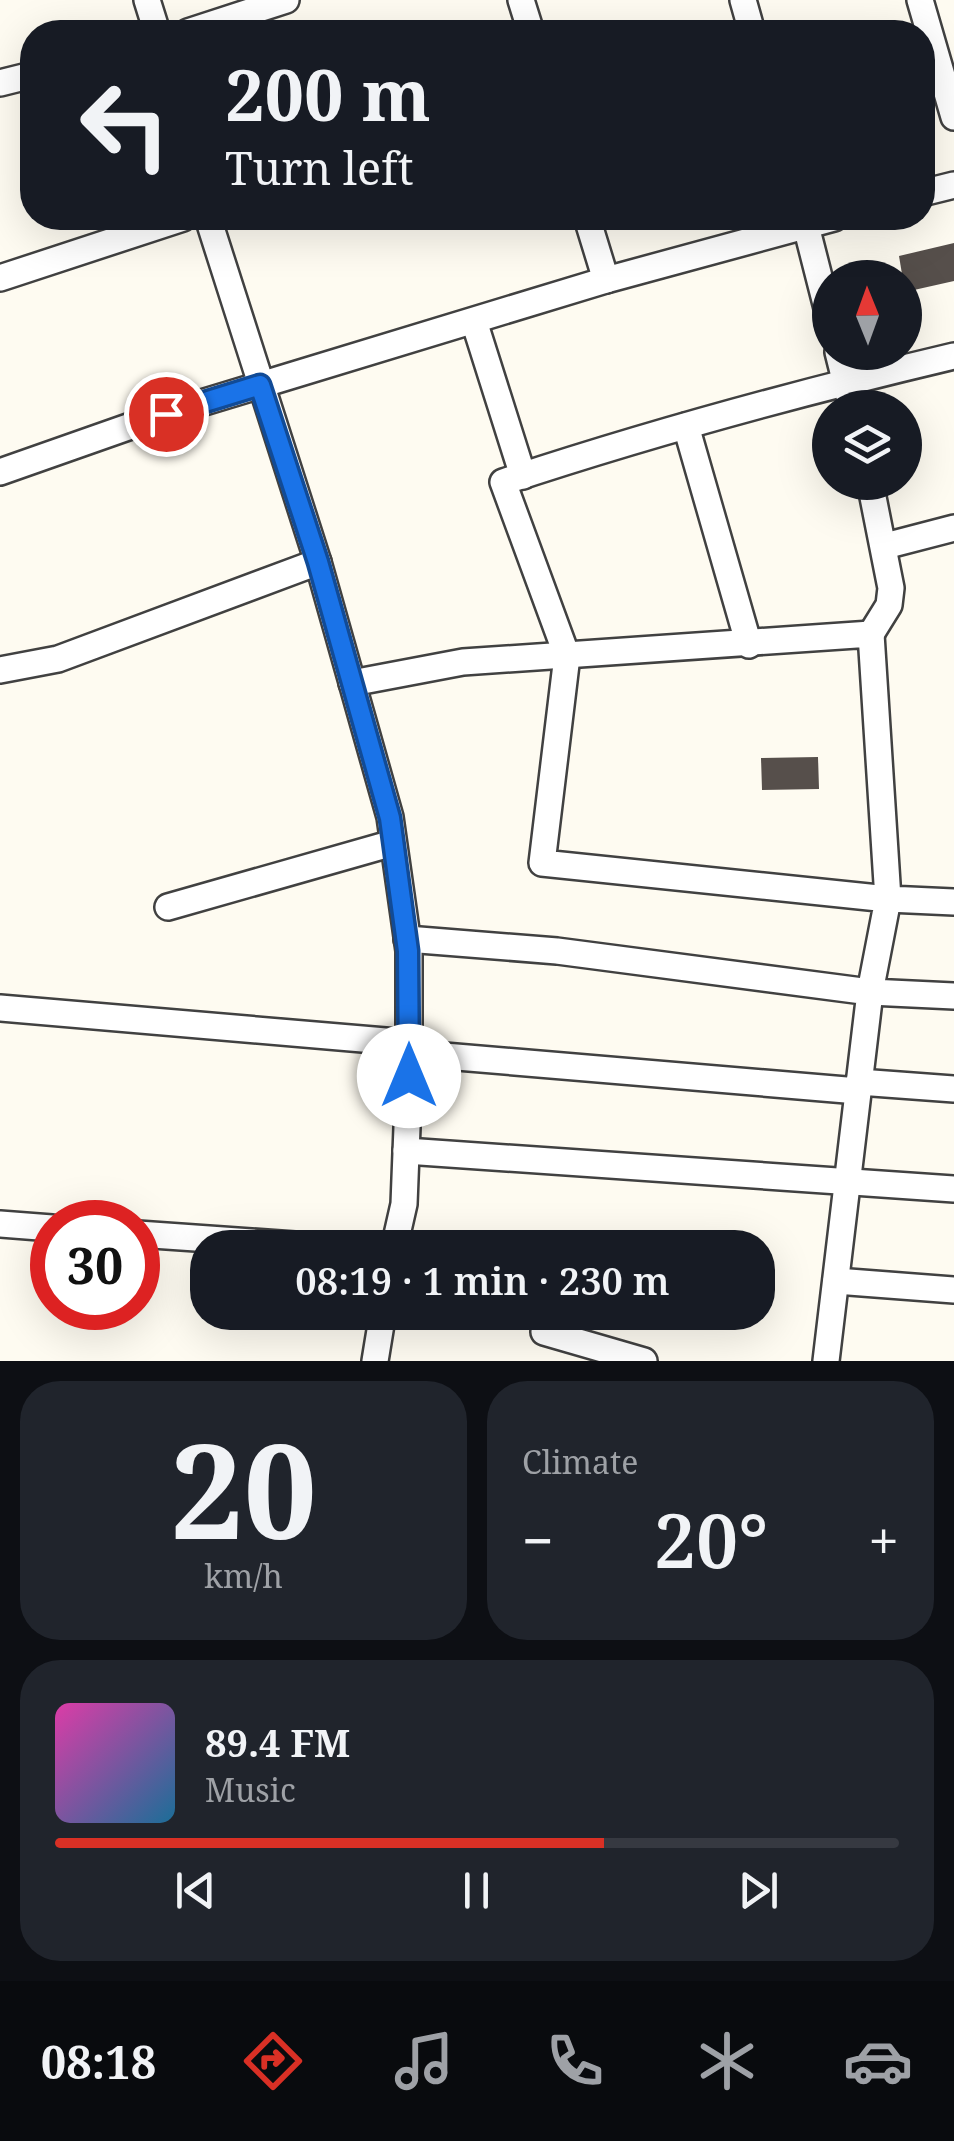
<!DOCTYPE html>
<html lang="en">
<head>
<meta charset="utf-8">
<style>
  body { margin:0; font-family:"Noto Serif",serif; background:#20242c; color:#f1f3f6; height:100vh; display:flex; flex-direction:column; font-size:38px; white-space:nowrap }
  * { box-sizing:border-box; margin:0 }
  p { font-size:32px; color:#9ea1a6 }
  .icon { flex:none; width:55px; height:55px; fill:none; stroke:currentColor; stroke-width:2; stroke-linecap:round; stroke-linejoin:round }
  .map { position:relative; height:1361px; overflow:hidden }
  .details { display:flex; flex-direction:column; gap:20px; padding:20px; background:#0d0f14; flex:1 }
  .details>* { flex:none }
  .banner { position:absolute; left:20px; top:20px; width:915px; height:210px; border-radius:40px; box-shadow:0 10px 40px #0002; background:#171b24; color:#f1f3f6; overflow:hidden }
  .needle { width:65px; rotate:359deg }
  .controls { position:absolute; left:812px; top:260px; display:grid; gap:20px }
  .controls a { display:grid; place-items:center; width:110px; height:110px; border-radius:50%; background:#171b24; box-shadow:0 10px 40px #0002; font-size:50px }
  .speed { position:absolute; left:30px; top:1200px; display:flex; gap:20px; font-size:50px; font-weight:700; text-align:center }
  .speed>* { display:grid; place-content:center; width:130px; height:130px; border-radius:50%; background:#171b24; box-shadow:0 10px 40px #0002; line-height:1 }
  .speed .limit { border:15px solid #d22; background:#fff; color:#111 }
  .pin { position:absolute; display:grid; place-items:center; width:85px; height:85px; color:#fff; margin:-42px; border:5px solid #fff; border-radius:50%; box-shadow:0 2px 10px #0007 }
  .me { position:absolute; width:110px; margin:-55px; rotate:0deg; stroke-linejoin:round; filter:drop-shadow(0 0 8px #0008) }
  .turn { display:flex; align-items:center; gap:35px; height:210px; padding:0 40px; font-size:45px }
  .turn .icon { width:130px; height:130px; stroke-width:2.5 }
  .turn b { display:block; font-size:70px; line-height:85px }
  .big { font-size:75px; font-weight:600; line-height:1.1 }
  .details .tile { flex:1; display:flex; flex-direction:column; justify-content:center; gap:15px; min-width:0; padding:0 35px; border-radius:40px; background:#20242c }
  .details .dial { align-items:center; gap:0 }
  .dial b { font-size:130px; line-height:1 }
  .song { display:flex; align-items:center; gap:30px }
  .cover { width:120px; height:120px; border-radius:15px; background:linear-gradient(135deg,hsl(320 70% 55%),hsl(200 70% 35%)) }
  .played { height:10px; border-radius:5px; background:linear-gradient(90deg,#d93025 65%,#363941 65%) }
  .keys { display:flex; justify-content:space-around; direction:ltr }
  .heat { display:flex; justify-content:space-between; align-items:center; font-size:55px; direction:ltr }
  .details .tiles { flex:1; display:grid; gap:20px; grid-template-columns:1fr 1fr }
  .tile:last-child { grid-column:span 2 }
  .trip { position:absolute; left:190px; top:1230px; width:585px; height:100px; border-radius:40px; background:#171b24; box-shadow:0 10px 40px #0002; font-weight:600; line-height:100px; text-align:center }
  .menu { display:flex; height:160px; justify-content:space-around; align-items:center; background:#090b0e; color:#9ea1a6 }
  .menu .icon { width:70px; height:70px }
  .menu .current { color:#d93025 }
  .menu b { font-size:45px; color:#f1f3f6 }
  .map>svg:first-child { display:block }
</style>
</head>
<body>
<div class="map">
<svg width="954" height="1361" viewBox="0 0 954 1361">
  <rect width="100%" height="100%" fill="#fefbf1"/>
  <g fill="#564f4b">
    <polygon points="954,243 954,281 905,292 899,256"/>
    <polygon points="818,757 819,789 762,790 761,758"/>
  </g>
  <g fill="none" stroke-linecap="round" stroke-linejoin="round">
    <defs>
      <g id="street">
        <polyline points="147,0 157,32"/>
        <polyline points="521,0 531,32"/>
        <polyline points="743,0 752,32"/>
        <polyline points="920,0 954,117"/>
        <polyline points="188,32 286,0"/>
        <polyline points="0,83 32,75"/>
        <polyline points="922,193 954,185"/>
        <polyline points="208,218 318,562 390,817 409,951 409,1076 404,1204 394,1248"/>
        <polyline points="804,218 830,320"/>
        <polyline points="0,278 183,218"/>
        <polyline points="606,280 834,218"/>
        <polyline points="474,321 523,476"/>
        <polyline points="838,352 852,408"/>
        <path d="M954 356C802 392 651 433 503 482L567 656 542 863 888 899 870 992 954 996"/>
        <polyline points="686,426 749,645"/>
        <polyline points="0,472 165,414 606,280 587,218"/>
        <polyline points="870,482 891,588 889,605 871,634"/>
        <polyline points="885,546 954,528"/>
        <polyline points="0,670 58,659 318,562"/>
        <polyline points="352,683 463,662 871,634 888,899 954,902"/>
        <polyline points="168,907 393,843"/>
        <polyline points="407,939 557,951 870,992 826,1361"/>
        <polyline points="0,1008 409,1043"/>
        <polyline points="409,1053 858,1091"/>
        <polyline points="859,1082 954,1089"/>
        <polyline points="406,1151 954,1189"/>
        <polyline points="0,1224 52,1228"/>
        <polyline points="138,1234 337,1248"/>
        <polyline points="836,1281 954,1290"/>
        <polyline points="544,1332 644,1361"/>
        <polyline points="375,1361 383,1312"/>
      </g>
    </defs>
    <use href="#street" stroke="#414141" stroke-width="30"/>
    <use href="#street" stroke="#fff" stroke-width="25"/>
  </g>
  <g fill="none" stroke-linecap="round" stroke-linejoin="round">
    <defs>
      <polyline id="route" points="166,414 260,385 318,562 390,818 408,951 409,1076"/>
    </defs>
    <use href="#route" stroke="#114b97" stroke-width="25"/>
    <use href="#route" stroke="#1a73e8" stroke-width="18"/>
  </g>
</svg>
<div class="controls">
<a><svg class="needle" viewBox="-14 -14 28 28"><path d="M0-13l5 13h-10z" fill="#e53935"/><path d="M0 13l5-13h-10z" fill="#9ea1a6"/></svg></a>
<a><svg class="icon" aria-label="layers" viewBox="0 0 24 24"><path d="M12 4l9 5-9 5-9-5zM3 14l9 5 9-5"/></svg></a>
</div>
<div class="speed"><div class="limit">30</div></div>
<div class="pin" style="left:166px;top:414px;background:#d93025"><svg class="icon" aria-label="arrive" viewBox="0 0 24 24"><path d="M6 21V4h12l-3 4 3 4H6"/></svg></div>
<svg class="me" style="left:409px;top:1076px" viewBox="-20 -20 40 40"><circle r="19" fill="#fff"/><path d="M0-13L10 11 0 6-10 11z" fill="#1a73e8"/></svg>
<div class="trip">08:19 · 1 min · 230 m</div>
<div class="banner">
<div class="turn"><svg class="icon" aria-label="left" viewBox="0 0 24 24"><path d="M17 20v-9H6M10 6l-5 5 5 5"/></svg><div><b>200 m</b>Turn left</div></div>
</div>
</div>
<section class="details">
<div class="tiles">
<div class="tile dial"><b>20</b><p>km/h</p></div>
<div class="tile"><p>Climate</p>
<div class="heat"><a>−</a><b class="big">20°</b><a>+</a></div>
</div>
<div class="tile">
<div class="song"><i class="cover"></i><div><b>89.4 FM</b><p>Music</p></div></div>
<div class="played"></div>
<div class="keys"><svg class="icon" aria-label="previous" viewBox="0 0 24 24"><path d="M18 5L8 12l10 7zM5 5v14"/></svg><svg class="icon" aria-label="pause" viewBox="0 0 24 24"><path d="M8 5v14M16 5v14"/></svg><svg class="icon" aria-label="next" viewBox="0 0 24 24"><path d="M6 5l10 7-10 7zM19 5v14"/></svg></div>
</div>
</div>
</section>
<nav class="menu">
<b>08:18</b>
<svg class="icon current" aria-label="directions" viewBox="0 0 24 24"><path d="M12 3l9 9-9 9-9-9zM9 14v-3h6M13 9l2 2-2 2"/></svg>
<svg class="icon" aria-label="music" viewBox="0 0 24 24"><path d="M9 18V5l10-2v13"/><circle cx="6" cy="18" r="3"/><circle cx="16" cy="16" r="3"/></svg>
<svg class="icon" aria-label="phone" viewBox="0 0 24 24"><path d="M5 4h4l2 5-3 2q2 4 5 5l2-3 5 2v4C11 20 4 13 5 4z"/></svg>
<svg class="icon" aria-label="climate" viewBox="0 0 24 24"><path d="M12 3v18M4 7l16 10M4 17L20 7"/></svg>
<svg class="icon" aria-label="car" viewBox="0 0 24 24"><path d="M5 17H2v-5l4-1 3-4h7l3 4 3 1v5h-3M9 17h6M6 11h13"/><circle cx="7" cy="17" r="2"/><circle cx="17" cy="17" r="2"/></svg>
</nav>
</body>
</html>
